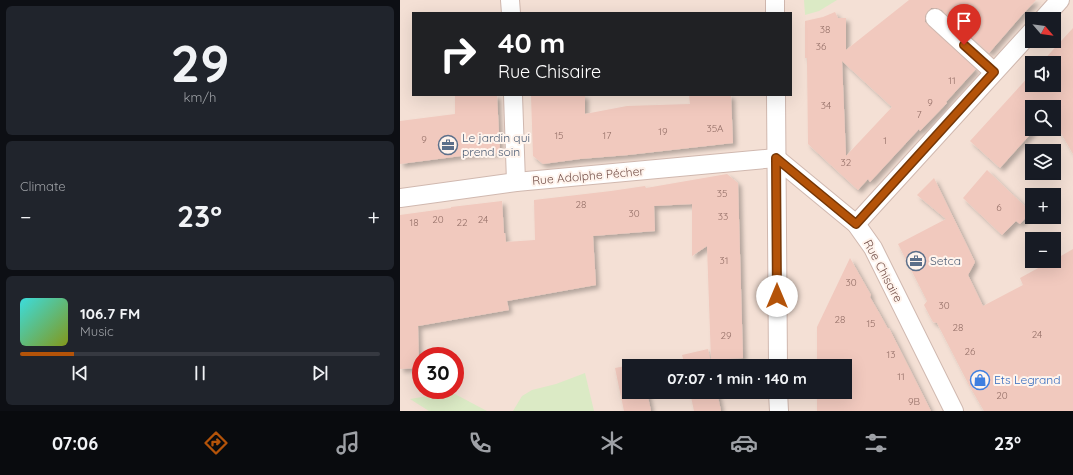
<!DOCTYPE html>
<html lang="en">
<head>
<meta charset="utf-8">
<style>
  body { margin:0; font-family:Quicksand,sans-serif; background:#20242c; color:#f1f3f6; height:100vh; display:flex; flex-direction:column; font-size:15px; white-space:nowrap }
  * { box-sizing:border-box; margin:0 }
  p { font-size:13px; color:#9ea1a6 }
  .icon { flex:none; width:22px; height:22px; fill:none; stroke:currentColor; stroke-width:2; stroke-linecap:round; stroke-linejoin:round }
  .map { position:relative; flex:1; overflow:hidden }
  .sheet { display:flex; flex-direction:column; gap:6px; padding:6px; background:#0d0f14; width:400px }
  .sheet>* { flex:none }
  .banner { position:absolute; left:12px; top:12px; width:380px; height:84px; border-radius:0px; box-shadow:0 4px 16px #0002; background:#202124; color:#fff; overflow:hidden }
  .needle { width:26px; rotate:118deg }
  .fabs { position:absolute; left:625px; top:12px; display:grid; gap:8px }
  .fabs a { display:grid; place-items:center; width:36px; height:36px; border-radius:0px; background:#171b24; box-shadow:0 4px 16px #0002; font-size:20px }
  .speed { position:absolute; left:12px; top:347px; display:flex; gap:8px; font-size:20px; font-weight:700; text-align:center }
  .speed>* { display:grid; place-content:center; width:52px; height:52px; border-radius:50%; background:#171b24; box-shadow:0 4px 16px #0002; line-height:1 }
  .speed .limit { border:6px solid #d22; background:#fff; color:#111 }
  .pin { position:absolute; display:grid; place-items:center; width:34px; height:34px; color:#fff; margin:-41px -17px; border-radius:50% 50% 50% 0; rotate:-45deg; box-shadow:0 0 4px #0007 }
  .pin .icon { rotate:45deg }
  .me { position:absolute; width:44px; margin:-22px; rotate:0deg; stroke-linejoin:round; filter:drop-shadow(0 0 3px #0008) }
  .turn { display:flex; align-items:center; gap:14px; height:84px; padding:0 20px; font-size:18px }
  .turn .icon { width:52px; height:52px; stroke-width:2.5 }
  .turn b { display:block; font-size:28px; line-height:34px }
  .big { font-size:30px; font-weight:700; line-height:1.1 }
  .sheet .tile { flex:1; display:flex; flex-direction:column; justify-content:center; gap:6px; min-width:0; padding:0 14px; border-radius:6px; background:#20242c }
  .sheet .dial { align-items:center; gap:0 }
  .dial b { font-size:52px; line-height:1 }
  .song { display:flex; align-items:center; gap:12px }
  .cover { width:48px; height:48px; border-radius:6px; background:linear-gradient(135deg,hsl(180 70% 55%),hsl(70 70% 35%)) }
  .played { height:4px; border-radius:2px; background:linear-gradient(90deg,#b45309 15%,#363941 15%) }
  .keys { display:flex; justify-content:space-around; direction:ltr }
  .heat { display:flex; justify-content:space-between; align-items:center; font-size:22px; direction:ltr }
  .trip { position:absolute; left:222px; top:359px; width:230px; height:40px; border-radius:0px; background:#171b24; box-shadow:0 4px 16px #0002; font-weight:700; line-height:40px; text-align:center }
  .tabs { display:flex; height:64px; justify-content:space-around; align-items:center; background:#090b0e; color:#9ea1a6 }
  .tabs .icon { width:28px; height:28px }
  .tabs .active { color:#b45309 }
  .tabs b { font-size:18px; color:#f1f3f6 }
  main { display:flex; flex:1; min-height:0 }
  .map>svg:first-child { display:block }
</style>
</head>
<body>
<main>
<section class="sheet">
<div class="tile dial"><b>29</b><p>km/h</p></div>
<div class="tile"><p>Climate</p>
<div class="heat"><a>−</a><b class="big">23°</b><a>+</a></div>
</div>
<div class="tile">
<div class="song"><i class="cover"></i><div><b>106.7 FM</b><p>Music</p></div></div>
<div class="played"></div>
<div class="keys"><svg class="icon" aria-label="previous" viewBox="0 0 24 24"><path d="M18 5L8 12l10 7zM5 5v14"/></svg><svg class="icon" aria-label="pause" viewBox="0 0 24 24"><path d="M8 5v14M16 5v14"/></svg><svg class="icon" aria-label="next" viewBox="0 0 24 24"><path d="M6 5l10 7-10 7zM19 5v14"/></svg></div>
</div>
</section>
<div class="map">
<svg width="673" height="411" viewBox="0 0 673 411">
  <defs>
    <filter id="shadow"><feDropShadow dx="3.5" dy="3.5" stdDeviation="2" flood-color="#0004"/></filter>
  </defs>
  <rect width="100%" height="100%" fill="#fcf0e6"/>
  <path fill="#f4e0d5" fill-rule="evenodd" d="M0 0H673V411H0ZM13 13H391V95H13ZM632 19H654V41H632ZM632 63H654V85H632ZM632 107H654V129H632ZM632 151H654V173H632ZM632 195H654V217H632ZM632 239H654V261H632ZM21 356H55V390H21ZM229 366H445V392H229Z"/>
  <g fill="#dbeac5">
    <polygon points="404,0 437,0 419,11 405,15"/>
    <polygon points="185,373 194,411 113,411 122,396 132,390 156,384"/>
    <polygon points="51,392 87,411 29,411 10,399"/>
  </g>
  <g fill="#f1c9be" fill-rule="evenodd" filter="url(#shadow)">
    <path d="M509 0H636L622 15 589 53 542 10 537 8H531L528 11 525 16V22L528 25 576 69 546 102 547 103 520 131 519 129 470 182 468 179 458 190 408 144 407 58H405V21L423 17 435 12 438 18H446V50ZM442 61 492 107 446 156Z"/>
    <polygon points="673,28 673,154 658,128 654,125 654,107 632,107 632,129 635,129 600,168 570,141 632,73 632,85 654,85 654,63 641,63"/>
    <polygon points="55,95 97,95 100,153 61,156 0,164 0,121 55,114"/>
    <polygon points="131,95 185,95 185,114 227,106 290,104 289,95 331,95 333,143 228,155 180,159 143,164 133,156"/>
    <polygon points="587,170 631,212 620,224 616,221 602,235 563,198"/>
    <polygon points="327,174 338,183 343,358 311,360 307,246 292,256 292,204 254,206 255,231 193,236 196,285 107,301 109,310 18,326 19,368 0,369 0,215 51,208 51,207 102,201 104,233 105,233 106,242 135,240 134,200 211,191 245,186 246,188"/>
    <polygon points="534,178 575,262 568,275 583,306 623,285 620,278 651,261 654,261 654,260 673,249 673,411 584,411 570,387 537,323 533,322 524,305 527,301 498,244 546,219 517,195"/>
    <polygon points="450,258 471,295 470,297 481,316 488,329 489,328 531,411 417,411 417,392 445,392 445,366 417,366 417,327"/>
    <polygon points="308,349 312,366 285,366 282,355"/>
    <polygon points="241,363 242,366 229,366 229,392 247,392 251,411 224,411 215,368"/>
    <polygon points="290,392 317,392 321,411 294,411"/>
  </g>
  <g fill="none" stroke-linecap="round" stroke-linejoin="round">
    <defs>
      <g id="minor">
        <polyline points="110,0 111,13"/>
        <polyline points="375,0 375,13"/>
        <polyline points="535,18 594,72"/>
        <polyline points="643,19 660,0"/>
        <polyline points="113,95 116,182"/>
        <polyline points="376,95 378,366"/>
        <polyline points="376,158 456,224 473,248 554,411"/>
        <polyline points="0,198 116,182 376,158"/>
        <polyline points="456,224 632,31"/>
        <polyline points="378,392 379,411"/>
      </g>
    </defs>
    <use href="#minor" stroke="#d0b8af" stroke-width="20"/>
    <use href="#minor" stroke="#fff" stroke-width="18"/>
  </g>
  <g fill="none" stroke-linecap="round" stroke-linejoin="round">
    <defs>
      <polyline id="route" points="377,296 376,158 456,224 594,72 564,45"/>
    </defs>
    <use href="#route" stroke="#753606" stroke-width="10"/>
    <use href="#route" stroke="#b45309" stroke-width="7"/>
  </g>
  <defs>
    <symbol id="office-ring" viewBox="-11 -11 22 22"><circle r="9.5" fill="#fff4ed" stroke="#5c6f8a" stroke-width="1.5"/><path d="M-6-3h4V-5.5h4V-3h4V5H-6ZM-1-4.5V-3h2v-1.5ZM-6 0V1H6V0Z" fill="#5c6f8a"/></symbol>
    <symbol id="shop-ring" viewBox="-11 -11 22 22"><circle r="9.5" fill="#fff4ed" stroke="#3f7fe0" stroke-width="1.5"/><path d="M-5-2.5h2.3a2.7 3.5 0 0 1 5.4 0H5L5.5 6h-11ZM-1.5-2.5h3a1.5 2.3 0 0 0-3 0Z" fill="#3f7fe0"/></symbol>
  </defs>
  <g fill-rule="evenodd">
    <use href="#office-ring" x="37" y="134" width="22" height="22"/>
    <use href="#office-ring" x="505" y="250" width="22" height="22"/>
    <use href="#shop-ring" x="569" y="369" width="22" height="22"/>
  </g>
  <g text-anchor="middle" stroke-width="4" stroke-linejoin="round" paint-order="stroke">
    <g font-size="10" fill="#957068">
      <text x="425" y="33">38</text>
      <text x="421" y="50">36</text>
      <text x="552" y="84">11</text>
      <text x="530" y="106">9</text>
      <text x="426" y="109">34</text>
      <text x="519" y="118">7</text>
      <text x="315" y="132">35A</text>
      <text x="263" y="135">19</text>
      <text x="159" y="139">15</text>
      <text x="207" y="139">17</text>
      <text x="24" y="143">9</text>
      <text x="485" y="144">1</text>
      <text x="446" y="166">32</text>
      <text x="322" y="197">35</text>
      <text x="181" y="208">28</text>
      <text x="599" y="211">6</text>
      <text x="234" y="217">30</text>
      <text x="323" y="220">33</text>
      <text x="38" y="223">20</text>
      <text x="83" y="223">24</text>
      <text x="14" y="226">18</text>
      <text x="62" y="226">22</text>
      <text x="324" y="264">31</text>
      <text x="451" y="286">30</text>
      <text x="544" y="309">30</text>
      <text x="440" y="323">28</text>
      <text x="471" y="327">15</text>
      <text x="558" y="331">28</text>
      <text x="637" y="338">24</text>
      <text x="326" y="339">29</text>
      <text x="570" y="355">26</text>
      <text x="491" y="358">13</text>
      <text x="501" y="380">11</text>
      <text x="602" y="399">20</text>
      <text x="514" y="405">9B</text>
    </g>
    <g font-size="12" fill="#4e5e75" stroke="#fff4ed" text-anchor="start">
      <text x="62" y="142">Le jardin qui<tspan x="62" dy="14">prend soin</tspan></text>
      <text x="530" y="265">Setca</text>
    </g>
    <g font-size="12" fill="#76524b" stroke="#fff4ed">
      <text transform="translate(188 176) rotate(-5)" y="4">Rue Adolphe Pécher</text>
      <text transform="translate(483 271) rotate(62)" y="4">Rue Chisaire</text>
    </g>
    <g font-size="12" fill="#366cbe" stroke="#fff4ed" text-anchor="start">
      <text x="594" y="384">Ets Legrand</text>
    </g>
  </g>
</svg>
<div class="fabs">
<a><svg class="needle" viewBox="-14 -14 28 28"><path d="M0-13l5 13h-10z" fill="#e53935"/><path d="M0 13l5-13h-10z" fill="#9ea1a6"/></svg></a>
<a><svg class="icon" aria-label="sound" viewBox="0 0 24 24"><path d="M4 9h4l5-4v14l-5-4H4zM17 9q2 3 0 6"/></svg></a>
<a><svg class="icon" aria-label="search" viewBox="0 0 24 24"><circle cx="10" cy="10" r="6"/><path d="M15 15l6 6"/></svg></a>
<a><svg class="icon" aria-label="layers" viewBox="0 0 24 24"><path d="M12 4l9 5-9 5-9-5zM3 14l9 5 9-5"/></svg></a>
<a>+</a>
<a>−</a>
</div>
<div class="speed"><div class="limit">30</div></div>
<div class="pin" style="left:564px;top:45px;background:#d93025"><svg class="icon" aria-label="arrive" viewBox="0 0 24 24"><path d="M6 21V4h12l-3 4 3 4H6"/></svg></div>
<svg class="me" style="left:377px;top:296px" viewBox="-20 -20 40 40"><circle r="19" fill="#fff"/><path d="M0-13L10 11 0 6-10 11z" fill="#b45309"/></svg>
<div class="trip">07:07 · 1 min · 140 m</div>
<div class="banner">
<div class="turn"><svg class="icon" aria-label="right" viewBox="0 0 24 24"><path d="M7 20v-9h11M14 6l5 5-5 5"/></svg><div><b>40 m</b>Rue Chisaire</div></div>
</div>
</div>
</main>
<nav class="tabs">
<b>07:06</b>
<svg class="icon active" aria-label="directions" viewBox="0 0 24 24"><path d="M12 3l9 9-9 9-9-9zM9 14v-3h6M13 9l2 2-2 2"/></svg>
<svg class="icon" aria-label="music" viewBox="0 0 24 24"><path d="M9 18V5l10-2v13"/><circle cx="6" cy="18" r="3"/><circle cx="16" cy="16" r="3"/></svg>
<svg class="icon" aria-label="phone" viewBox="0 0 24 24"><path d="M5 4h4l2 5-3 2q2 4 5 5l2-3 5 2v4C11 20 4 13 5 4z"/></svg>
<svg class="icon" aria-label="climate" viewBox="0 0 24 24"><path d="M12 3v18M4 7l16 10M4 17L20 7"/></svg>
<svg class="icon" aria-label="car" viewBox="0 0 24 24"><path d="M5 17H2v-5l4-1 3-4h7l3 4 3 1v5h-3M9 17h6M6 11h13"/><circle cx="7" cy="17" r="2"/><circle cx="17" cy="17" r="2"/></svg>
<svg class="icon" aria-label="filters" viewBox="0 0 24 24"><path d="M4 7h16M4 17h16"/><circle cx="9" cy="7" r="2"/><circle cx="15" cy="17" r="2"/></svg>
<b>23°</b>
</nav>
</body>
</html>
